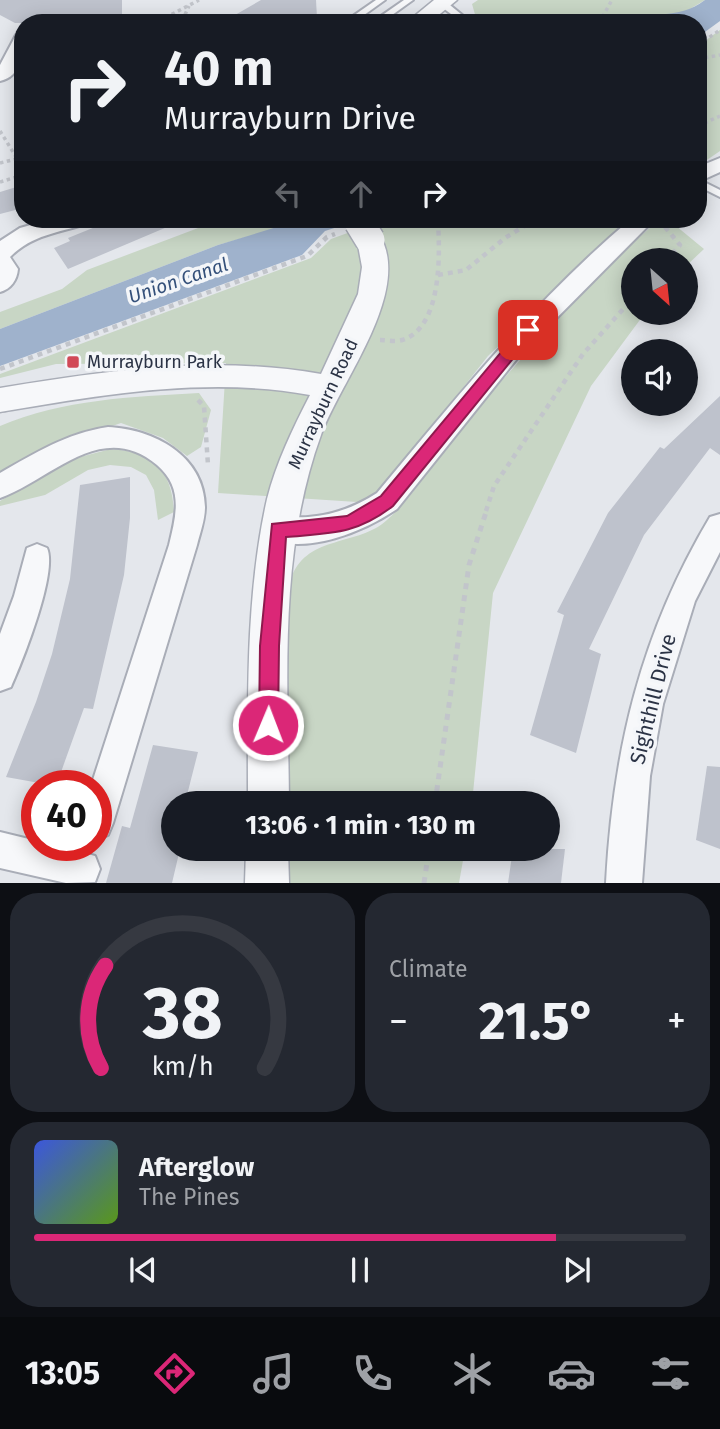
<!DOCTYPE html>
<html lang="en">
<head>
<meta charset="utf-8">
<style>
  body { margin:0; font-family:"Fira Sans",sans-serif; background:#242831; color:#f1f3f6; height:100vh; display:flex; flex-direction:column; font-size:26px; white-space:nowrap }
  * { box-sizing:border-box; margin:0 }
  p { font-size:23px; color:#9ea1a6 }
  .icon { flex:none; width:38px; height:38px; fill:none; stroke:currentColor; stroke-width:2; stroke-linecap:round; stroke-linejoin:round }
  .map { position:relative; height:883px; overflow:hidden }
  .sheet { display:flex; flex-direction:column; gap:10px; padding:10px; background:#0d0f14; flex:1 }
  .sheet>* { flex:none }
  .hud { position:absolute; left:14px; top:14px; width:693px; height:214px; border-radius:28px; box-shadow:0 4px 18px #0003; background:#171b24; color:#f1f3f6; overflow:hidden }
  .needle { width:46px; rotate:153deg }
  .controls { position:absolute; left:621px; top:248px; display:grid; gap:14px }
  .controls a { display:grid; place-items:center; width:77px; height:77px; border-radius:50%; background:#171b24; box-shadow:0 4px 18px #0003; font-size:35px }
  .speed { position:absolute; left:21px; top:770px; display:flex; gap:14px; font-size:35px; font-weight:700; text-align:center }
  .speed>* { display:grid; place-content:center; width:91px; height:91px; border-radius:50%; background:#171b24; box-shadow:0 4px 18px #0003; line-height:1 }
  .speed .limit { border:10px solid #d22; background:#fff; color:#111 }
  .pin { position:absolute; display:grid; place-items:center; width:60px; height:60px; color:#fff; margin:-30px; border-radius:14px; box-shadow:0 4px 10px #0006 }
  .me { position:absolute; width:77px; margin:-38px; rotate:1deg; stroke-linejoin:round; filter:drop-shadow(0 0 5px #0008) }
  .turn { display:flex; align-items:center; gap:24px; height:147px; padding:0 35px; font-size:32px }
  .turn .icon { width:91px; height:91px; stroke-width:2.5 }
  .turn b { display:block; font-size:49px; line-height:60px }
  .lanes { display:flex; align-items:center; height:66px; padding:0 35px; background:#0003; justify-content:center; gap:35px; direction:ltr }
  .lanes .off { opacity:.35 }
  .big { font-size:52px; font-weight:700; line-height:1.1 }
  .sheet .tile { flex:1; display:flex; flex-direction:column; justify-content:center; gap:10px; min-width:0; padding:0 24px; border-radius:28px; background:#242831 }
  .sheet .dial { align-items:center; gap:0 }
  .dial svg { height:182px; overflow:visible; fill:none; stroke:#363941; stroke-width:7; stroke-linecap:round; text-anchor:middle }
  .dial text { fill:#f1f3f6; stroke:none }
  .song { display:flex; align-items:center; gap:21px }
  .cover { width:84px; height:84px; border-radius:10px; background:linear-gradient(135deg,hsl(230 70% 55%),hsl(90 70% 35%)) }
  .played { height:7px; border-radius:4px; background:linear-gradient(90deg,#db2777 80%,#363941 80%) }
  .keys { display:flex; justify-content:space-around; direction:ltr }
  .heat { display:flex; justify-content:space-between; align-items:center; font-size:38px; direction:ltr }
  .sheet .tiles { flex:1; display:grid; gap:10px; grid-template-columns:1fr 1fr }
  .tile:last-child { grid-column:span 2 }
  .trip { position:absolute; left:161px; top:791px; width:399px; height:70px; border-radius:35px; background:#171b24; box-shadow:0 4px 18px #0003; font-weight:700; line-height:70px; text-align:center }
  .tab-bar { display:flex; height:112px; justify-content:space-around; align-items:center; background:#090b0e; color:#9ea1a6 }
  .tab-bar .icon { width:49px; height:49px }
  .tab-bar .on { color:#db2777 }
  .tab-bar b { font-size:32px; color:#f1f3f6 }
  .map>svg:first-child { display:block }
</style>
</head>
<body>
<div class="map">
<svg width="720" height="883" viewBox="0 0 720 883">
  <rect width="100%" height="100%" fill="#e4e7ec"/>
  <g fill="#c8d6c5">
    <polygon points="478,0 705,0 685,12 623,23 484,23 476,18 472,4"/>
    <polygon points="720,30 720,151 698,166 698,46"/>
    <polygon points="222,219 309,219 218,245 0,329 0,312 62,289 87,270"/>
    <polygon points="386,219 633,219 488,356 372,503 218,493 226,363 56,364 0,378 0,374 311,258 331,239"/>
    <path d="M670 221 704 249 686 266V261H634V313H645L591 386 493 593 472 803H288V609C289 599 289 586 292 576 308 535 359 546 387 520 412 497 432 466 453 440L458 430 594 277 652 226Z"/>
    <path d="M199 393 211 410 201 447 187 456 163 438 121 423 37 452 0 472V426C64 399 131 397 199 393Z"/>
    <path d="M111 449C153 452 172 470 174 512L158 520 154 490 146 475 131 467 110 465 88 470 45 495 0 506V501L76 458Z"/>
    <polygon points="288,849 465,849 459,883 287,883"/>
  </g>
  <g fill="#9fb2cc">
    <path d="M705 0H720V21L698 37V23H623C651 8 676 22 705 0Z"/>
    <polygon points="339,219 362,219 325,231 302,255 0,366 0,329 218,245 290,223"/>
  </g>
  <g fill="#bec2cc">
    <polygon points="0,0 122,0 122,22 15,23 0,15"/>
    <polygon points="261,0 316,0 317,18 221,23"/>
    <polygon points="23,185 23,208 0,214 0,192"/>
    <polygon points="115,219 186,219 68,269 54,248 70,241 68,238"/>
    <polygon points="720,396 720,455 710,448 644,535 589,649 601,654 576,753 530,735 564,615 557,612 608,513 660,447 664,449"/>
    <polygon points="130,477 130,518 124,575 93,709 84,708 56,786 6,777 36,702 52,654 70,579 80,485"/>
    <polygon points="153,745 198,752 185,803 173,803 173,849 180,849 172,883 106,883 122,826 130,828"/>
    <polygon points="707,766 720,767 720,849 696,840"/>
    <polygon points="513,849 565,849 561,883 508,883"/>
  </g>
  <g fill="none" stroke-linecap="round" stroke-linejoin="round">
    <defs>
      <g id="service">
        <polygon points="376,0 385,0 353,23 343,23"/>
        <polygon points="404,0 413,0 381,23 371,23"/>
        <polygon points="439,1 445,1 472,23 463,23 439,5"/>
        <polygon points="698,179 720,190 720,197 698,186"/>
      </g>
      <g id="minor">
        <path d="M23 34C23 53 22 76 0 81V65L16 35Z"/>
        <polygon points="720,158 720,172 698,182 698,167"/>
        <path d="M52 219H89L86 224C57 233 32 235 10 257L18 269C17 280 11 289 0 292V241L20 228Z"/>
        <path d="M631 219H655L520 355 397 509C363 532 309 554 268 539L264 530 268 521C281 516 294 518 308 517 334 515 355 507 377 493 457 397 535 300 631 219Z"/>
        <path d="M108 427C153 429 204 455 205 507 205 520 200 533 197 545L113 823 108 835 96 840V786H91L169 545C176 516 184 488 157 465 101 418 51 480 0 498V473C35 453 67 433 108 427Z"/>
        <path d="M720 514V552L695 601 663 704 650 776 642 883H606C613 749 641 633 710 517Z"/>
        <path d="M37 544 47 548C58 572 23 660 11 687L0 691V634L14 596 27 548Z"/>
        <polygon points="0,832 37,841 37,845 56,845 95,856 100,869 95,882 66,883 0,868"/>
      </g>
      <g id="tertiary">
        <polygon points="434,0 457,0 429,23 406,23"/>
        <path d="M370 231 379 234C414 290 340 382 321 435 278 553 288 680 289 803H248C248 703 245 597 267 499 276 463 293 428 310 395 207 376 102 395 0 412V388C107 370 213 355 321 374L358 294 362 267 357 240 361 234Z"/>
        <polygon points="246,849 288,849 289,883 245,883"/>
      </g>
    </defs>
    <use href="#service" stroke="#a9adb7" stroke-width="4"/>
    <use href="#minor" stroke="#a9adb7" stroke-width="4"/>
    <use href="#tertiary" stroke="#a9adb7" stroke-width="3"/>
    <g stroke="#c2c5cb" stroke-width="3.5" stroke-dasharray="3.5 3.5" stroke-linecap="butt">
      <polyline points="182,21 189,6"/>
      <polyline points="183,23 136,22 163,19 199,0"/>
      <polyline points="599,23 612,0"/>
      <polyline points="698,45 720,30"/>
      <polyline points="698,59 720,55"/>
      <polyline points="698,126 720,116"/>
      <polyline points="0,131 23,168"/>
      <polyline points="0,163 16,159"/>
      <polyline points="0,182 23,175"/>
      <polyline points="438,219 438,223"/>
      <polyline points="528,223 535,219"/>
    </g>
    <g stroke="#c2c5cb" stroke-width="4.5" stroke-dasharray="5 5" stroke-linecap="butt">
      <polyline points="665,227 680,245 666,261"/>
      <polyline points="438,275 466,270 505,238 531,222"/>
      <path d="M380 340C387 340 396 342 402 340 442 328 440 255 438 222"/>
      <polyline points="0,369 307,256 327,237 335,234"/>
      <polyline points="198,400 204,406 208,465"/>
      <polyline points="486,511 494,486 583,354 634,297"/>
    </g>
    <g stroke="#c2c5cb" stroke-width="5" stroke-dasharray="6 6" stroke-linecap="butt">
      <polyline points="435,803 469,565 487,509"/>
      <polyline points="424,883 429,849"/>
    </g>
    <use href="#service" fill="#f7f8fa" fill-rule="evenodd"/>
    <use href="#minor" fill="#f7f8fa" fill-rule="evenodd"/>
    <use href="#tertiary" fill="#f7f8fa" fill-rule="evenodd"/>
    <defs>
      <polyline id="tertiary-bridge-far1" points="358,219 360,223"/>
      <polyline id="tertiary-bridge" points="359,222 370,240"/>
    </defs>
    <use href="#tertiary-bridge-far1" stroke="#a9adb7" stroke-width="25" stroke-linecap="butt"/>
    <use href="#tertiary-bridge" stroke="#a9adb7" stroke-width="32" stroke-linecap="butt"/>
    <use href="#tertiary-bridge-far1" stroke="#f7f8fa" stroke-width="23"/>
    <use href="#tertiary-bridge" stroke="#f7f8fa" stroke-width="29"/>
  </g>
  <path fill="#db2777" stroke="#8e194d" stroke-width="2" d="M528 325 535 330 533 334 393 506C355 535 331 533 286 537L279 646 278 725 275 732 268 735 261 732 259 725 260 646 272 524 347 516 381 496 523 326Z"/>
  <rect fill="#d14957" stroke="#f4f6f9" stroke-width="2.5" x="66" y="355" width="14" height="14" rx="3.5"/>
  <g text-anchor="middle" stroke-width="7" stroke-linejoin="round" paint-order="stroke">
    <g font-size="18" fill="#2b3345" stroke="#f4f6f9" text-anchor="start">
      <text x="87" y="368">Murrayburn Park</text>
    </g>
    <g font-size="18" fill="#2b3345" stroke="#f4f6f9">
      <text transform="translate(323 404) rotate(-65)" y="6">Murrayburn Road</text>
    </g>
    <g font-size="19" font-style="italic" fill="#34507a" stroke="#f4f6f9">
      <text transform="translate(178 280) rotate(-19)" y="7">Union Canal</text>
    </g>
    <g font-size="21" fill="#2b3345" stroke="#f4f6f9">
      <text transform="translate(653 699) rotate(-76)" y="7">Sighthill Drive</text>
    </g>
  </g>
</svg>
<div class="controls">
<a><svg class="needle" viewBox="-14 -14 28 28"><path d="M0-13l5 13h-10z" fill="#e53935"/><path d="M0 13l5-13h-10z" fill="#9ea1a6"/></svg></a>
<a><svg class="icon" aria-label="sound" viewBox="0 0 24 24"><path d="M4 9h4l5-4v14l-5-4H4zM17 9q2 3 0 6"/></svg></a>
</div>
<div class="speed"><div class="limit">40</div></div>
<div class="pin" style="left:528px;top:330px;background:#d93025"><svg class="icon" aria-label="arrive" viewBox="0 0 24 24"><path d="M6 21V4h12l-3 4 3 4H6"/></svg></div>
<svg class="me" style="left:268px;top:725px" viewBox="-20 -20 40 40"><circle r="17" fill="#db2777" stroke="#fff" stroke-width="3"/><path d="M0-11L8 9 0 5-8 9z" fill="#fff"/></svg>
<div class="trip">13:06 · 1 min · 130 m</div>
<div class="hud">
<div class="turn"><svg class="icon" aria-label="right" viewBox="0 0 24 24"><path d="M7 20v-9h11M14 6l5 5-5 5"/></svg><div><b>40 m</b>Murrayburn Drive</div></div>
<div class="lanes"><svg class="icon off" aria-label="left" viewBox="0 0 24 24"><path d="M17 20v-9H6M10 6l-5 5 5 5"/></svg><svg class="icon off" aria-label="ahead" viewBox="0 0 24 24"><path d="M12 20V5M6 11l6-6 6 6"/></svg><svg class="icon" aria-label="right" viewBox="0 0 24 24"><path d="M7 20v-9h11M14 6l5 5-5 5"/></svg></div>
</div>
</div>
<section class="sheet">
<div class="tiles">
<div class="tile dial"><svg viewBox="0 0 100 80">
<path d="M14 69A42 42 0 1 1 86 69"/>
<path d="M14 69A42 42 0 0 1 16 24" stroke="#db2777"/>
<text x="50" y="56" font-size="32" font-weight="700">38</text>
<text x="50" y="72" font-size="11">km/h</text>
</svg></div>
<div class="tile"><p>Climate</p>
<div class="heat"><a>−</a><b class="big">21.5°</b><a>+</a></div>
</div>
<div class="tile">
<div class="song"><i class="cover"></i><div><b>Afterglow</b><p>The Pines</p></div></div>
<div class="played"></div>
<div class="keys"><svg class="icon" aria-label="previous" viewBox="0 0 24 24"><path d="M18 5L8 12l10 7zM5 5v14"/></svg><svg class="icon" aria-label="pause" viewBox="0 0 24 24"><path d="M8 5v14M16 5v14"/></svg><svg class="icon" aria-label="next" viewBox="0 0 24 24"><path d="M6 5l10 7-10 7zM19 5v14"/></svg></div>
</div>
</div>
</section>
<nav class="tab-bar">
<b>13:05</b>
<svg class="icon on" aria-label="directions" viewBox="0 0 24 24"><path d="M12 3l9 9-9 9-9-9zM9 14v-3h6M13 9l2 2-2 2"/></svg>
<svg class="icon" aria-label="music" viewBox="0 0 24 24"><path d="M9 18V5l10-2v13"/><circle cx="6" cy="18" r="3"/><circle cx="16" cy="16" r="3"/></svg>
<svg class="icon" aria-label="phone" viewBox="0 0 24 24"><path d="M5 4h4l2 5-3 2q2 4 5 5l2-3 5 2v4C11 20 4 13 5 4z"/></svg>
<svg class="icon" aria-label="climate" viewBox="0 0 24 24"><path d="M12 3v18M4 7l16 10M4 17L20 7"/></svg>
<svg class="icon" aria-label="car" viewBox="0 0 24 24"><path d="M5 17H2v-5l4-1 3-4h7l3 4 3 1v5h-3M9 17h6M6 11h13"/><circle cx="7" cy="17" r="2"/><circle cx="17" cy="17" r="2"/></svg>
<svg class="icon" aria-label="filters" viewBox="0 0 24 24"><path d="M4 7h16M4 17h16"/><circle cx="9" cy="7" r="2"/><circle cx="15" cy="17" r="2"/></svg>
</nav>
</body>
</html>
